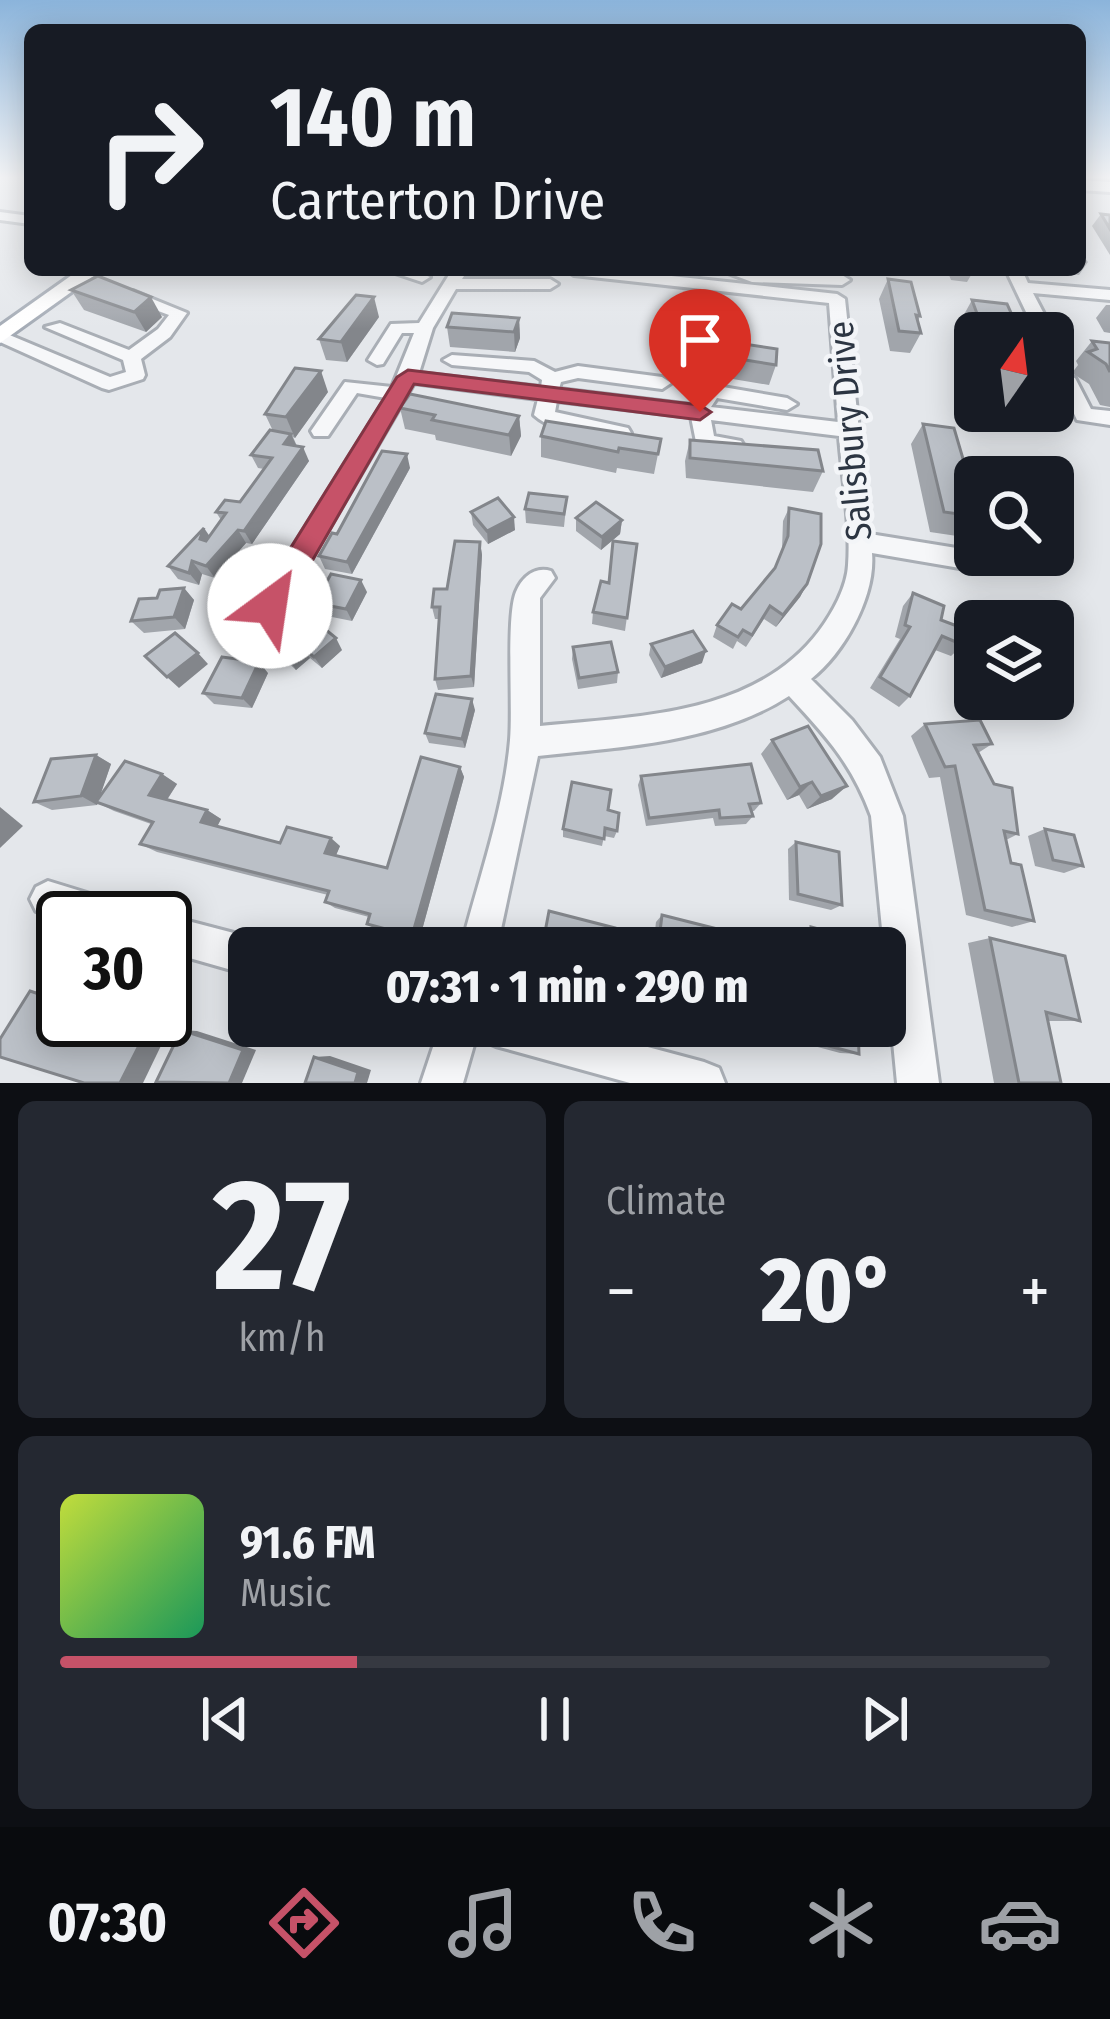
<!DOCTYPE html>
<html lang="en">
<head>
<meta charset="utf-8">
<style>
  body { margin:0; font-family:"Fira Sans Condensed",sans-serif; background:#242831; color:#f1f3f6; height:100vh; display:flex; flex-direction:column; font-size:45px; white-space:nowrap }
  * { box-sizing:border-box; margin:0 }
  p { font-size:39px; color:#9ea1a6 }
  .icon { flex:none; width:66px; height:66px; fill:none; stroke:currentColor; stroke-width:2; stroke-linecap:round; stroke-linejoin:round }
  .map { position:relative; height:1083px; overflow:hidden }
  .details { display:flex; flex-direction:column; gap:18px; padding:18px; background:#0d0f14; flex:1 }
  .details>* { flex:none }
  .guide { position:absolute; left:24px; top:24px; width:1062px; height:252px; border-radius:18px; box-shadow:0 6px 30px #0003; background:#171b24; color:#f1f3f6; overflow:hidden }
  .needle { width:78px; rotate:14deg }
  .fabs { position:absolute; left:954px; top:312px; display:grid; gap:24px }
  .fabs a { display:grid; place-items:center; width:120px; height:120px; border-radius:18px; background:#171b24; box-shadow:0 6px 30px #0003; font-size:60px }
  .speed { position:absolute; left:36px; top:891px; display:flex; gap:24px; font-size:60px; font-weight:700; text-align:center }
  .speed>* { display:grid; place-content:center; width:156px; height:156px; border-radius:50%; background:#171b24; box-shadow:0 6px 30px #0003; line-height:1 }
  .speed .limit { border:6px solid #111; border-radius:18px; background:#fff; color:#111 }
  .pin { position:absolute; display:grid; place-items:center; width:102px; height:102px; color:#fff; margin:-123px -51px; border-radius:50% 50% 50% 0; rotate:-45deg; box-shadow:0 0 12px #0007 }
  .pin .icon { rotate:45deg }
  .me { position:absolute; width:132px; margin:-66px; rotate:31deg; stroke-linejoin:round; filter:drop-shadow(0 0 9px #0008) }
  .turn { display:flex; align-items:center; gap:42px; height:252px; padding:0 48px; font-size:54px }
  .turn .icon { width:156px; height:156px; stroke-width:2.5 }
  .turn b { display:block; font-size:84px; line-height:102px }
  .big { font-size:90px; font-weight:800; line-height:1.1 }
  .details .widget { flex:1; display:flex; flex-direction:column; justify-content:center; gap:18px; min-width:0; padding:0 42px; border-radius:18px; background:#242831 }
  .details .dial { align-items:center; gap:0 }
  .dial b { font-size:156px; line-height:1 }
  .song { display:flex; align-items:center; gap:36px }
  .cover { width:144px; height:144px; border-radius:18px; background:linear-gradient(135deg,hsl(70 70% 55%),hsl(150 70% 35%)) }
  .played { height:12px; border-radius:6px; background:linear-gradient(90deg,#c65268 30%,#363941 30%) }
  .keys { display:flex; justify-content:space-around; direction:ltr }
  .heat { display:flex; justify-content:space-between; align-items:center; font-size:66px; direction:ltr }
  .details .tiles { flex:1; display:grid; gap:18px; grid-template-columns:1fr 1fr }
  .widget:last-child { grid-column:span 2 }
  .trip { position:absolute; left:228px; top:927px; width:678px; height:120px; border-radius:18px; background:#171b24; box-shadow:0 6px 30px #0003; font-weight:800; line-height:120px; text-align:center }
  .tabs { display:flex; height:192px; justify-content:space-around; align-items:center; background:#090b0e; color:#9ea1a6 }
  .tabs .icon { width:84px; height:84px }
  .tabs .on { color:#c65268 }
  .tabs b { font-size:54px; color:#f1f3f6 }
  .map>svg:first-child { display:block }
</style>
</head>
<body>
<div class="map">
<svg width="1110" height="1083" viewBox="0 0 1110 1083">
  <rect width="100%" height="100%" fill="#e4e7eb"/>
  <g fill="none" stroke-linecap="round" stroke-linejoin="round">
    <defs>
      <g id="minor">
        <polygon points="0,212 30,216 30,224 0,220"/>
        <polygon points="386,270 413,270 430,277 422,282"/>
        <path d="M452 270H468L462 279H550L558 284 550 289H456L433 328 419 373 541 387 542 380 529 372 452 365 443 360 452 355 534 361 555 372 578 366 662 377 671 383 662 389 578 378 561 382 559 389 692 405 698 390 717 386 787 398 797 404 787 410 717 398 711 407 838 422 829 303 574 275 566 270H616L837 294 845 299 870 534 975 551V555H995L1001 563 998 570 989 573 872 553C876 596 844 653 811 679L852 720 880 757 903 816 939 1083H897L871 816C852 764 826 736 789 696 716 743 622 747 538 756L497 948H461C478 880 504 810 510 740 513 707 506 616 516 592 522 577 535 566 551 571L555 578 540 598V726C637 716 755 716 819 631 832 614 847 587 848 565 851 523 842 477 839 436L711 420 714 436 741 441 744 446 741 451 697 447 691 417 557 401 555 412 628 428 631 433 628 438 621 440C593 435 556 435 534 415L538 399 414 383 279 614 270 617 261 614 257 606 261 598 386 398 357 393 328 436H314L311 431 345 382 392 387 414 333H402L383 364 377 365 368 360 391 324 419 323Z"/>
        <polygon points="720,270 842,275 850,280 842,285 752,282"/>
        <polygon points="1006,270 1022,270 1028,283 1110,290 1110,300 1033,293 1054,333 1036,333"/>
        <polygon points="121,291 133,291 187,313 170,337 141,359 145,375 143,379 109,390 102,388 0,342 0,331 110,377 126,372 123,360 45,327 60,323 129,350 158,329 169,315 121,297"/>
        <polygon points="1053,346 1059,347 1070,367 1068,371 1053,369"/>
        <polygon points="1068,376 1075,378 1091,409 1110,411 1110,425 1077,420 1059,382"/>
        <polygon points="48,881 126,905 131,918 63,918 63,921 36,911 30,899 36,887"/>
        <polygon points="165,915 249,937 262,943 264,948 249,948 249,975 165,951 165,918 157,918"/>
        <polygon points="440,1026 569,1026 704,1062 719,1068 725,1083 630,1083 496,1046 482,1040 478,1031 463,1083 421,1083"/>
      </g>
      <g id="major">
        <polygon points="1080,180 1110,182 1110,192 1080,190"/>
        <polygon points="79,270 102,270 0,343 0,326"/>
      </g>
    </defs>
    <use href="#minor" stroke="#a9aeb5" stroke-width="6"/>
    <use href="#major" stroke="#a4abb5" stroke-width="6"/>
    <use href="#minor" fill="#f6f7f9" fill-rule="evenodd"/>
    <use href="#major" fill="#fff" fill-rule="evenodd"/>
  </g>
  <g fill="#a1a5ab">
    <polygon points="1101,214 1110,215 1110,255 1092,226"/>
    <polygon points="1080,252 1088,262 1079,275 1059,273 1056,270 1080,270"/>
    <polygon points="947,270 974,270 967,282 951,280"/>
    <polygon points="888,279 920,316 918,321 921,333 910,353 890,351 879,299"/>
    <polygon points="71,290 162,317 146,332 84,310"/>
    <polygon points="972,300 1016,324 1010,333 975,333 975,340 967,340 961,320"/>
    <polygon points="1106,305 1110,305 1110,333 1104,332 1096,318"/>
    <polygon points="379,317 347,362 326,360 319,339"/>
    <polygon points="519,318 520,338 515,352 450,347 447,327"/>
    <polygon points="704,338 776,365 769,385 697,373"/>
    <polygon points="1092,341 1110,343 1110,407 1100,405 1089,384 1072,373 1078,365 1076,361"/>
    <polygon points="328,392 295,438 293,437 297,446 309,461 252,544 246,543 215,578 202,574 199,585 178,579 168,566 209,536 221,520 216,512 240,502 264,469 258,468 251,455 273,431 265,414"/>
    <polygon points="400,408 519,416 521,436 511,456 436,440 435,435 405,429"/>
    <polygon points="923,424 971,486 966,492 973,516 957,536 930,532 911,444"/>
    <polygon points="541,436 661,439 654,474 617,468 616,473 541,457"/>
    <polygon points="690,440 823,471 813,492 686,478 685,461"/>
    <polygon points="410,468 352,574 325,569 319,556 337,534"/>
    <polygon points="567,497 564,527 526,523 525,509"/>
    <polygon points="789,508 807,584 800,597 776,627 764,619 746,647 737,641 733,649 713,637 717,625 741,609 774,570 782,549 783,521"/>
    <polygon points="471,512 515,530 488,544 473,525"/>
    <polygon points="576,518 622,520 620,534 601,550 576,531"/>
    <polygon points="480,542 482,555 474,687 438,690 435,679 439,619 435,619 432,607"/>
    <polygon points="637,544 625,631 592,624 593,612 609,583"/>
    <polygon points="184,588 194,600 185,629 144,633 131,621 157,598"/>
    <polygon points="367,592 352,621 322,615 315,603"/>
    <polygon points="913,593 941,620 963,645 951,656 935,650 910,696 899,707 870,688 900,639 895,637 903,606"/>
    <polygon points="651,644 702,663 661,678 649,655"/>
    <polygon points="273,646 342,650 322,668 310,658 296,670 282,657"/>
    <polygon points="573,647 618,672 617,683 578,689 572,659"/>
    <polygon points="268,673 252,708 214,704 203,693"/>
    <polygon points="475,710 465,748 429,743 425,733"/>
    <polygon points="925,724 992,744 978,753 1018,834 1006,840 1011,863 1034,921 1012,927 966,915 940,777 929,778 911,736"/>
    <polygon points="772,740 832,799 807,809 799,795 787,800 761,754"/>
    <polygon points="96,755 111,764 100,795 162,774 177,784 167,800 207,810 221,819 217,826 280,843 340,846 336,855 387,868 460,767 464,777 419,941 375,929 367,924 369,917 335,908 325,902 328,895 157,852 140,844 151,824 114,811 98,803 97,805 52,810 34,802"/>
    <polygon points="641,776 761,803 754,811 751,811 753,816 746,824 715,826 713,818 646,826 638,785"/>
    <polygon points="608,810 617,831 614,838 604,836 602,846 563,837 563,829"/>
    <polygon points="1045,829 1083,866 1064,873 1035,866 1028,836"/>
    <polygon points="796,842 842,905 831,910 789,900 788,849"/>
    <polygon points="662,915 740,948 653,948 656,922"/>
    <polygon points="811,927 853,948 796,948 796,934"/>
    <polygon points="990,938 1080,1021 1048,1021 1061,1083 994,1083 968,943"/>
    <polygon points="788,1026 858,1026 859,1054 840,1053 788,1039"/>
  </g>
  <g fill="#83868b">
    <polygon points="151,297 162,317 146,332 134,312"/>
    <polygon points="374,297 379,317 347,362 341,342"/>
    <polygon points="519,318 520,338 515,352 514,332"/>
    <polygon points="321,371 328,392 295,438 286,417"/>
    <polygon points="519,416 521,436 511,456 509,435"/>
    <polygon points="291,434 297,447 284,444"/>
    <polygon points="303,447 309,461 252,544 244,531"/>
    <polygon points="407,454 410,468 352,574 347,562"/>
    <polygon points="514,517 515,530 488,544 487,531"/>
    <polygon points="622,520 620,534 601,550 602,537"/>
    <polygon points="204,528 213,541 209,552 200,539"/>
    <polygon points="238,530 246,543 215,578 206,566"/>
    <polygon points="480,542 482,555 474,687 471,676"/>
    <polygon points="192,561 202,574 199,585 189,573"/>
    <polygon points="361,580 367,592 352,621 346,609"/>
    <polygon points="807,584 800,597 776,627 783,615"/>
    <polygon points="184,588 194,600 185,629 174,617"/>
    <polygon points="336,638 342,650 322,668 314,657"/>
    <polygon points="302,647 310,658 296,670 288,658"/>
    <polygon points="706,651 702,663 661,678 665,667"/>
    <polygon points="198,653 208,664 179,688 167,677"/>
    <polygon points="259,662 268,673 252,708 242,698"/>
    <polygon points="472,699 475,710 465,748 462,739"/>
    <polygon points="96,755 111,764 97,805 81,796"/>
    <polygon points="460,767 464,777 419,941 412,936"/>
    <polygon points="162,774 177,784 164,804 149,795"/>
    <polygon points="812,782 799,795 787,800 800,787"/>
    <polygon points="847,786 832,799 807,809 821,796"/>
    <polygon points="0,807 23,826 0,848"/>
    <polygon points="207,810 221,819 215,831 201,822"/>
    <polygon points="331,838 340,846 334,860 325,853"/>
    <polygon points="30,991 63,995 63,1002"/>
    <polygon points="137,1020 155,1020 171,1025 143,1083 120,1083"/>
    <polygon points="181,1030 197,1031 256,1050 242,1083 229,1083"/>
    <polygon points="330,1056 371,1070 367,1083 355,1083 314,1057"/>
  </g>
  <g fill="#bbc0c7" stroke="#83868b" stroke-width="3">
    <polygon points="1101,214 1110,215 1110,229"/>
    <polygon points="98,276 151,297 134,312 71,290"/>
    <polygon points="888,279 911,282 920,316 916,315 921,333 899,331"/>
    <polygon points="356,295 374,297 341,342 319,339"/>
    <polygon points="972,300 1007,304 1016,324 979,319"/>
    <polygon points="452,313 519,318 514,332 447,327"/>
    <polygon points="704,338 777,349 776,365 701,353"/>
    <polygon points="1092,341 1110,343 1110,372 1106,364 1088,352 1097,349"/>
    <polygon points="295,368 321,371 286,417 265,414"/>
    <polygon points="410,394 519,416 509,435 432,420 435,415 400,408"/>
    <polygon points="546,421 661,439 658,454 619,448 618,452 541,436"/>
    <polygon points="923,424 954,428 971,486 964,485 973,516 944,512"/>
    <polygon points="270,430 291,434 284,444 303,447 244,531 238,530 206,566 192,561 189,573 168,566 204,528 200,539 206,541 226,513 216,512 225,500 240,502 272,458 251,455"/>
    <polygon points="690,440 818,450 823,471 690,458"/>
    <polygon points="382,451 407,454 347,562 319,556 332,533 337,534"/>
    <polygon points="529,493 567,497 564,514 525,509"/>
    <polygon points="498,498 514,517 487,531 471,512"/>
    <polygon points="596,502 622,520 602,537 576,518"/>
    <polygon points="789,508 821,514 821,544 807,584 783,615 770,606 752,635 743,630 738,637 717,625 732,604 741,609 775,568 788,536"/>
    <polygon points="455,541 480,542 471,676 435,679 440,607 432,607 434,589 447,589"/>
    <polygon points="613,541 637,544 627,618 593,612 601,581 609,583"/>
    <polygon points="331,574 361,580 346,609 315,603"/>
    <polygon points="184,588 174,617 131,621 139,599 157,598 160,590"/>
    <polygon points="913,593 944,606 941,620 965,629 963,645 942,636 910,696 880,677 910,627 905,625"/>
    <polygon points="309,616 336,638 314,657 302,647 288,658 273,646"/>
    <polygon points="693,631 706,651 665,667 651,644"/>
    <polygon points="175,633 198,653 167,677 145,656"/>
    <polygon points="611,642 618,672 579,678 573,647"/>
    <polygon points="222,657 259,662 242,698 203,693"/>
    <polygon points="436,694 472,699 462,739 425,733"/>
    <polygon points="980,720 992,744 974,745 994,784 1012,788 1018,834 1004,831 1011,863 1021,865 1034,921 985,910 955,766 945,767 925,724"/>
    <polygon points="808,726 847,786 821,796 812,782 800,787 772,740"/>
    <polygon points="96,755 81,796 34,802 51,759"/>
    <polygon points="421,757 460,767 412,936 367,924 370,914 325,902 329,891 140,844 153,822 96,802 125,761 162,774 149,795 207,810 201,822 280,843 287,827 331,838 325,853 387,868"/>
    <polygon points="751,764 761,803 749,804 753,816 720,818 719,810 649,818 641,776"/>
    <polygon points="572,782 611,790 608,810 619,813 617,831 605,828 604,839 563,829"/>
    <polygon points="1045,829 1074,835 1083,866 1053,860"/>
    <polygon points="796,842 839,852 842,905 798,894"/>
    <polygon points="549,911 615,928 613,948 542,948"/>
    <polygon points="662,915 741,935 740,948 658,948"/>
    <polygon points="811,927 852,938 853,948 811,948"/>
    <polygon points="990,938 1065,956 1080,1021 1046,1012 1061,1083 1019,1083"/>
    <polygon points="30,991 63,1002 63,1020 137,1020 150,1024 120,1083 84,1083 0,1057 0,1039"/>
    <polygon points="803,1026 858,1026 859,1054 803,1039"/>
    <polygon points="181,1030 243,1050 229,1083 156,1082"/>
    <polygon points="314,1057 358,1072 355,1083 305,1083"/>
  </g>
  <linearGradient id="sky" x2="0" y2="1"><stop stop-color="#8bb4db"/><stop offset="0.54" stop-color="#f3f4f6"/><stop offset="1" stop-color="#f3f4f6" stop-opacity="0"/></linearGradient>
  <rect width="1110" height="329" fill="url(#sky)"/>
  <polygon fill="#c65268" stroke="#813544" stroke-width="3" points="408,370 700,405 711,412 700,420 414,384 281,615 270,619 260,615 255,606 260,597 397,377"/>
  <g text-anchor="middle" stroke-width="9" stroke-linejoin="round" paint-order="stroke">
    <g font-size="36" fill="#2c3542" stroke="#f3f5f8">
      <text transform="translate(849 431) rotate(-95)" y="13">Salisbury Drive</text>
    </g>
  </g>
</svg>
<div class="fabs">
<a><svg class="needle" viewBox="-14 -14 28 28"><path d="M0-13l5 13h-10z" fill="#e53935"/><path d="M0 13l5-13h-10z" fill="#9ea1a6"/></svg></a>
<a><svg class="icon" aria-label="search" viewBox="0 0 24 24"><circle cx="10" cy="10" r="6"/><path d="M15 15l6 6"/></svg></a>
<a><svg class="icon" aria-label="layers" viewBox="0 0 24 24"><path d="M12 4l9 5-9 5-9-5zM3 14l9 5 9-5"/></svg></a>
</div>
<div class="speed"><div class="limit">30</div></div>
<div class="pin" style="left:700px;top:412px;background:#d93025"><svg class="icon" aria-label="arrive" viewBox="0 0 24 24"><path d="M6 21V4h12l-3 4 3 4H6"/></svg></div>
<svg class="me" style="left:270px;top:606px" viewBox="-20 -20 40 40"><circle r="19" fill="#fff"/><path d="M0-13L10 11 0 6-10 11z" fill="#c65268"/></svg>
<div class="trip">07:31 · 1 min · 290 m</div>
<div class="guide">
<div class="turn"><svg class="icon" aria-label="right" viewBox="0 0 24 24"><path d="M7 20v-9h11M14 6l5 5-5 5"/></svg><div><b>140 m</b>Carterton Drive</div></div>
</div>
</div>
<section class="details">
<div class="tiles">
<div class="widget dial"><b>27</b><p>km/h</p></div>
<div class="widget"><p>Climate</p>
<div class="heat"><a>−</a><b class="big">20°</b><a>+</a></div>
</div>
<div class="widget">
<div class="song"><i class="cover"></i><div><b>91.6 FM</b><p>Music</p></div></div>
<div class="played"></div>
<div class="keys"><svg class="icon" aria-label="previous" viewBox="0 0 24 24"><path d="M18 5L8 12l10 7zM5 5v14"/></svg><svg class="icon" aria-label="pause" viewBox="0 0 24 24"><path d="M8 5v14M16 5v14"/></svg><svg class="icon" aria-label="next" viewBox="0 0 24 24"><path d="M6 5l10 7-10 7zM19 5v14"/></svg></div>
</div>
</div>
</section>
<nav class="tabs">
<b>07:30</b>
<svg class="icon on" aria-label="directions" viewBox="0 0 24 24"><path d="M12 3l9 9-9 9-9-9zM9 14v-3h6M13 9l2 2-2 2"/></svg>
<svg class="icon" aria-label="music" viewBox="0 0 24 24"><path d="M9 18V5l10-2v13"/><circle cx="6" cy="18" r="3"/><circle cx="16" cy="16" r="3"/></svg>
<svg class="icon" aria-label="phone" viewBox="0 0 24 24"><path d="M5 4h4l2 5-3 2q2 4 5 5l2-3 5 2v4C11 20 4 13 5 4z"/></svg>
<svg class="icon" aria-label="climate" viewBox="0 0 24 24"><path d="M12 3v18M4 7l16 10M4 17L20 7"/></svg>
<svg class="icon" aria-label="car" viewBox="0 0 24 24"><path d="M5 17H2v-5l4-1 3-4h7l3 4 3 1v5h-3M9 17h6M6 11h13"/><circle cx="7" cy="17" r="2"/><circle cx="17" cy="17" r="2"/></svg>
</nav>
</body>
</html>
